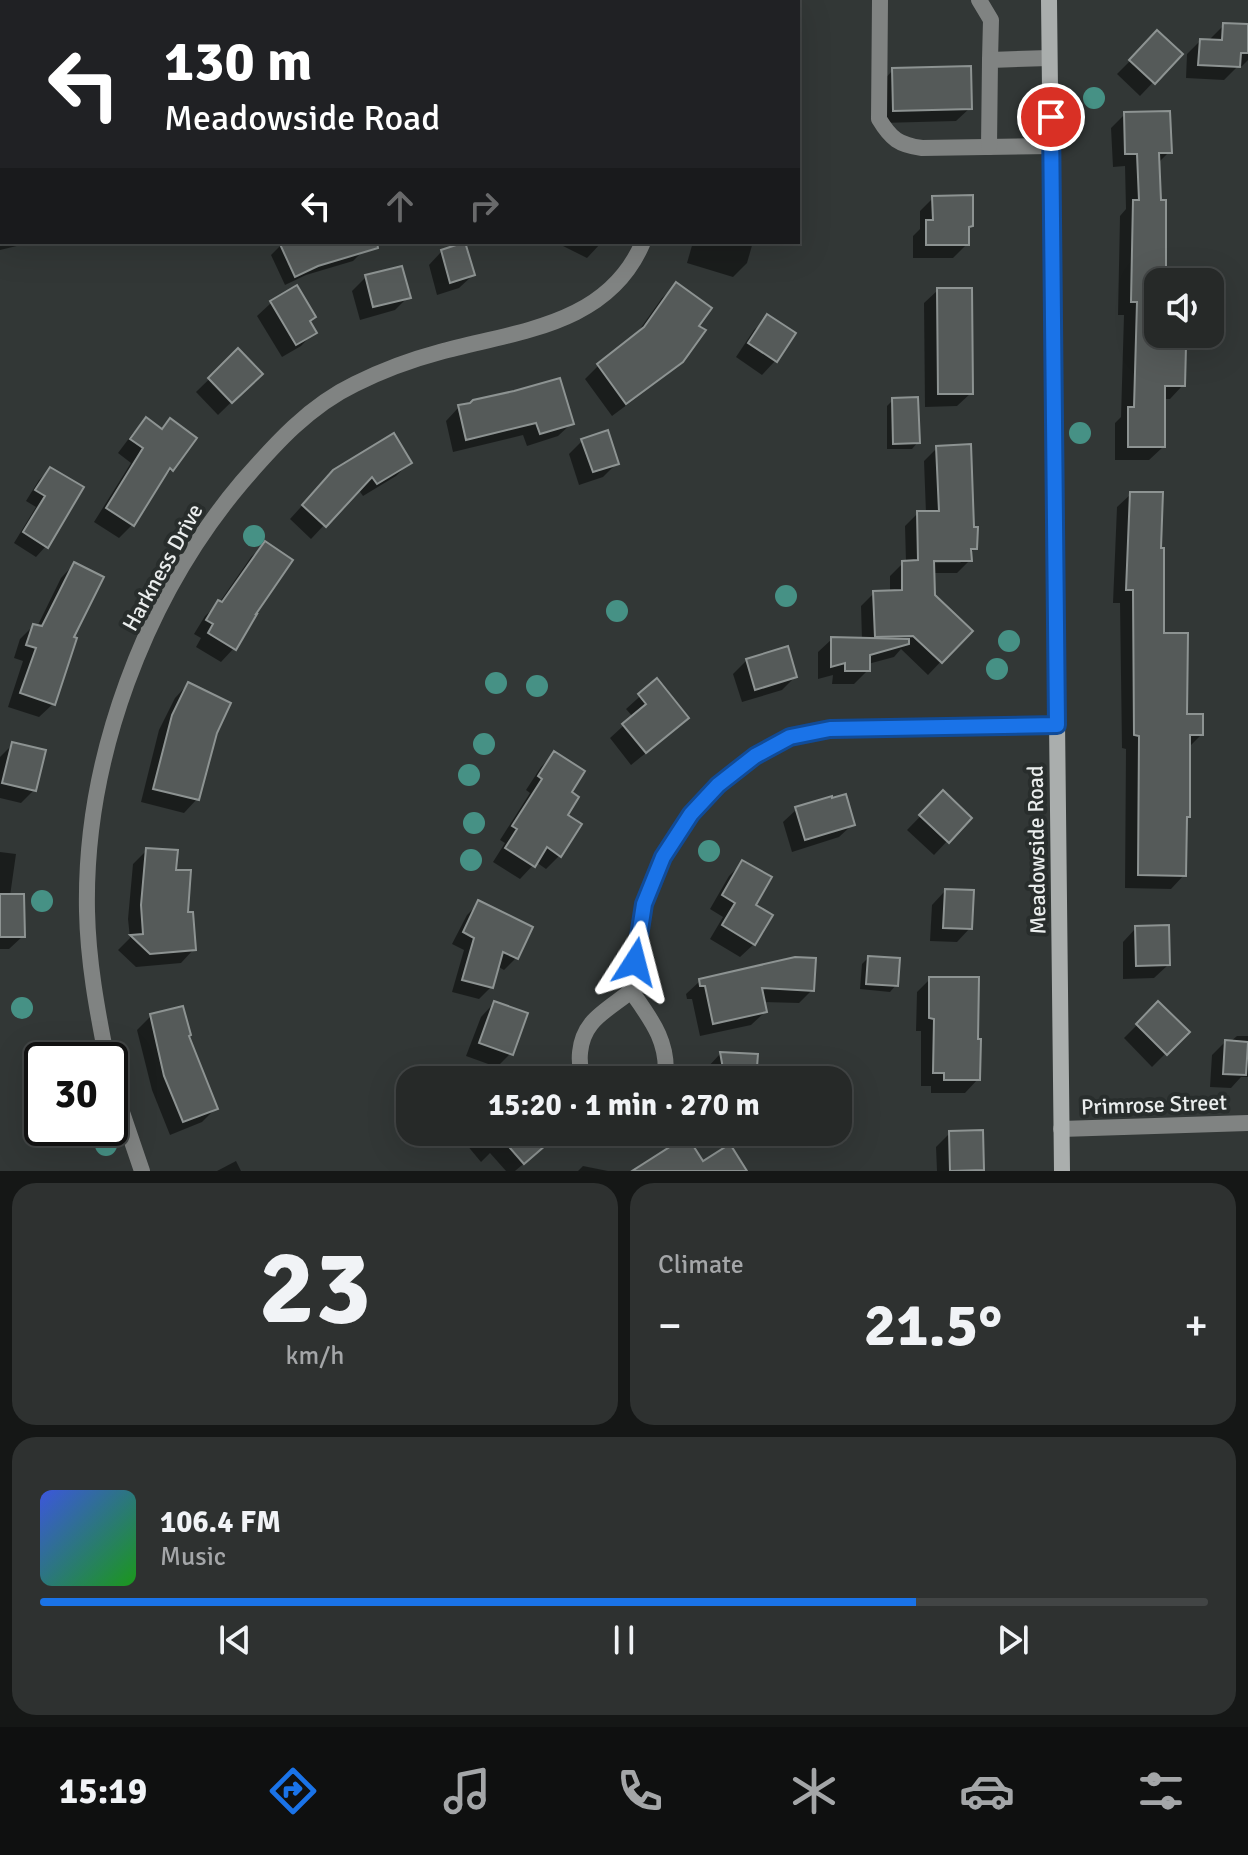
<!DOCTYPE html>
<html lang="en">
<head>
<meta charset="utf-8">
<style>
  body { margin:0; font-family:Signika,sans-serif; background:#2e3130; color:#f1f3f6; height:100vh; display:flex; flex-direction:column; font-size:30px; white-space:nowrap }
  * { box-sizing:border-box; margin:0 }
  p { font-size:26px; color:#a4a6a8 }
  .icon { flex:none; width:44px; height:44px; fill:none; stroke:currentColor; stroke-width:2; stroke-linecap:round; stroke-linejoin:round }
  .map { position:relative; height:1171px; overflow:hidden }
  .sheet { display:flex; flex-direction:column; gap:12px; padding:12px; background:#151716; flex:1 }
  .sheet>* { flex:none }
  .guide { position:absolute; left:0px; top:0px; width:800px; height:244px; box-shadow:0 8px 32px #0002,0 0 0 2px #424545; background:#202124; color:#fff; overflow:hidden }
  .buttons { position:absolute; left:1144px; top:268px; display:grid; gap:16px }
  .buttons a { display:grid; place-items:center; width:80px; height:80px; border-radius:16px; background:#262928; box-shadow:0 8px 32px #0002,0 0 0 2px #424545; font-size:40px }
  .speed { position:absolute; left:24px; top:1042px; display:flex; gap:16px; font-size:40px; font-weight:700; text-align:center }
  .speed>* { display:grid; place-content:center; width:104px; height:104px; border-radius:50%; background:#262928; box-shadow:0 8px 32px #0002,0 0 0 2px #424545; line-height:1 }
  .speed .limit { border:4px solid #111; border-radius:12px; background:#fff; color:#111 }
  .pin { position:absolute; display:grid; place-items:center; width:68px; height:68px; color:#fff; margin:-34px; border:4px solid #fff; border-radius:50%; box-shadow:0 2px 8px #0007 }
  .me { position:absolute; width:88px; margin:-44px; rotate:9deg; stroke-linejoin:round; filter:drop-shadow(0 0 6px #0008) }
  .turn { display:flex; align-items:center; gap:28px; height:168px; padding:0 32px; font-size:36px }
  .turn .icon { width:104px; height:104px; stroke-width:2.5 }
  .turn b { display:block; font-size:56px; line-height:68px }
  .lanes { display:flex; align-items:center; height:76px; padding:0 32px; background:#0003; justify-content:center; gap:40px; direction:ltr }
  .lanes .off { opacity:.35 }
  .big { font-size:60px; font-weight:800; line-height:1.1 }
  .sheet .widget { flex:1; display:flex; flex-direction:column; justify-content:center; gap:12px; min-width:0; padding:0 28px; border-radius:24px; background:#2e3130 }
  .sheet .dial { align-items:center; gap:0 }
  .dial b { font-size:104px; line-height:1 }
  .song { display:flex; align-items:center; gap:24px }
  .cover { width:96px; height:96px; border-radius:12px; background:linear-gradient(135deg,hsl(230 70% 55%),hsl(120 70% 35%)) }
  .played { height:8px; border-radius:4px; background:linear-gradient(90deg,#1a73e8 75%,#424545 75%) }
  .keys { display:flex; justify-content:space-around; direction:ltr }
  .heat { display:flex; justify-content:space-between; align-items:center; font-size:44px; direction:ltr }
  .sheet .tiles { flex:1; display:grid; gap:12px; grid-template-columns:1fr 1fr }
  .widget:last-child { grid-column:span 2 }
  .trip { position:absolute; left:396px; top:1066px; width:456px; height:80px; border-radius:24px; background:#262928; box-shadow:0 8px 32px #0002,0 0 0 2px #424545; font-weight:800; line-height:80px; text-align:center }
  .menu { display:flex; height:128px; justify-content:space-around; align-items:center; background:#0f1010; color:#a4a6a8 }
  .menu .icon { width:56px; height:56px }
  .menu .selected { color:#1a73e8 }
  .menu b { font-size:36px; color:#f1f3f6 }
  .map>svg:first-child { display:block }
</style>
</head>
<body>
<div class="map">
<svg width="1248" height="1171" viewBox="0 0 1248 1171">
  <rect width="100%" height="100%" fill="#323736"/>
  <g fill="#0007" fill-rule="evenodd">
    <polygon points="1224,25 1248,26 1248,60 1242,66 1238,66 1224,80 1186,78 1187,54 1200,41 1210,41 1210,39"/>
    <polygon points="1158,33 1180,54 1140,96 1117,74"/>
    <polygon points="893,70 970,108 956,121 881,123 880,84"/>
    <polygon points="1125,114 1169,152 1157,164 1164,282 1158,282 1158,334 1164,334 1164,347 1183,385 1170,399 1163,399 1163,447 1149,460 1115,460 1115,423 1121,417 1124,315 1118,315 1120,216 1126,209 1125,166 1113,167 1111,128"/>
    <polygon points="2,182 2,242 24,242 21,245 0,250 0,183"/>
    <polygon points="933,198 971,226 967,230 967,244 953,258 913,258 913,236 920,229 920,211"/>
    <polygon points="288,242 361,242 363,251 353,261 306,275 285,285 271,255 281,245"/>
    <polygon points="555,242 602,242 587,258"/>
    <polygon points="693,242 753,242 747,263 733,277 687,263"/>
    <polygon points="442,251 473,275 459,288 437,295 429,265"/>
    <polygon points="366,277 408,297 395,310 360,320 352,291"/>
    <polygon points="676,285 697,326 682,361 667,375 612,416 585,379 598,366 635,336 662,298"/>
    <polygon points="296,288 314,332 301,346 282,357 257,316 271,303"/>
    <polygon points="938,290 971,393 957,406 925,407 924,303"/>
    <polygon points="768,317 793,334 775,361 762,375 736,357 754,330"/>
    <polygon points="238,351 260,374 218,415 196,392"/>
    <polygon points="893,400 918,442 912,449 887,449 887,406"/>
    <polygon points="459,407 572,423 558,436 527,446 523,435 453,452 446,421"/>
    <polygon points="147,420 161,430 170,421 172,469 160,481 132,525 119,538 94,522 131,463 118,453 133,433"/>
    <polygon points="582,441 617,463 603,477 579,485 569,454"/>
    <path d="M937 448 972 529 975 548 970 554V560L957 573H933V596L970 631 928 675 901 649 894 657 868 664V670L854 684H832L833 675 818 679V652L832 639 862 640 861 606 874 593H890V576L903 563 906 562 905 526 918 513H926L924 461ZM924 559H964L960 563H925Z"/>
    <polygon points="409,463 396,476 363,496 358,489 311,539 290,519 320,486"/>
    <polygon points="50,469 46,546 36,557 14,543 36,507 26,501 39,480"/>
    <polygon points="1131,494 1159,550 1162,635 1185,716 1201,735 1188,748 1184,875 1171,889 1125,888 1126,749 1122,748 1120,603 1113,603 1117,507"/>
    <polygon points="265,544 253,614 234,648 221,662 196,647 201,638 194,634 205,616 219,603 251,557"/>
    <polygon points="74,564 71,638 53,704 39,717 8,707 23,661 14,658 20,639 33,626 37,627 61,578"/>
    <polygon points="747,660 795,677 782,690 742,702 733,674"/>
    <polygon points="657,681 673,731 631,765 610,738 633,717 626,709"/>
    <polygon points="188,684 215,732 197,799 184,813 141,802 159,730 175,698"/>
    <polygon points="13,744 34,790 21,803 0,798 0,757"/>
    <polygon points="554,754 569,793 560,855 546,869 536,862 520,879 493,862 505,843 500,840 530,793 526,790 541,767"/>
    <polygon points="943,793 969,818 934,855 907,830"/>
    <polygon points="797,809 853,824 839,837 792,852 783,822"/>
    <polygon points="147,850 174,871 194,949 181,963 136,967 118,950 130,938 128,919 133,864"/>
    <polygon points="0,852 16,854 10,896 23,936 9,949 0,949"/>
    <polygon points="743,862 754,944 740,957 710,939 723,917 710,909 729,876"/>
    <polygon points="945,891 970,928 957,942 930,941 932,905"/>
    <polygon points="479,903 531,928 516,958 504,970 497,966 491,987 479,999 452,992 464,950 452,944 467,915"/>
    <polygon points="1136,928 1168,965 1154,978 1123,979 1123,942"/>
    <polygon points="868,958 896,985 890,992 860,989 862,964"/>
    <polygon points="930,979 978,1079 965,1093 931,1093 931,1086 921,1086 921,1031 916,1031 917,992"/>
    <polygon points="700,981 812,990 799,1003 763,1002 765,1012 751,1025 700,1036 692,999 687,999 686,994"/>
    <polygon points="494,1003 513,1051 499,1065 491,1065 466,1056 481,1017"/>
    <polygon points="1158,1004 1187,1032 1152,1067 1124,1038"/>
    <polygon points="151,1016 216,1108 202,1122 170,1135 152,1090 137,1030"/>
    <polygon points="1237,1036 1248,1036 1248,1077 1241,1077 1231,1088 1210,1087 1212,1055 1225,1042 1230,1042"/>
    <polygon points="720,1054 756,1056 754,1080 708,1080 709,1078 707,1068"/>
    <polygon points="456,1132 539,1132 534,1155 515,1171 506,1171 490,1153 481,1162"/>
    <polygon points="723,1132 767,1132 754,1144 723,1143"/>
    <polygon points="981,1132 981,1171 937,1171 936,1147 950,1133"/>
    <polygon points="236,1161 241,1171 217,1171"/>
    <polygon points="583,1166 608,1171 578,1171"/>
  </g>
  <g fill="#555a59" stroke="#8d9392" stroke-width="2">
    <polygon points="1223,23 1248,24 1248,53 1241,53 1240,67 1198,65 1200,39 1222,40"/>
    <polygon points="1157,30 1183,54 1155,84 1129,60"/>
    <polygon points="971,66 972,109 893,111 892,68"/>
    <polygon points="1170,111 1172,153 1159,153 1161,200 1166,200 1166,282 1158,282 1158,345 1186,346 1185,386 1165,386 1165,447 1128,447 1128,407 1134,407 1137,302 1131,302 1133,200 1139,200 1137,154 1125,154 1124,112"/>
    <polygon points="973,195 973,226 969,227 969,245 926,245 926,220 933,220 932,196"/>
    <polygon points="279,242 377,242 378,248 318,266 295,277"/>
    <polygon points="465,242 475,275 450,283 441,250"/>
    <polygon points="402,266 411,298 373,307 365,275"/>
    <polygon points="676,282 712,308 699,326 706,330 683,362 626,404 597,364 644,327"/>
    <polygon points="297,285 316,317 310,321 317,333 296,345 270,301"/>
    <polygon points="937,288 972,288 973,394 938,394"/>
    <polygon points="767,314 796,333 777,362 748,343"/>
    <polygon points="238,348 263,374 232,403 208,378"/>
    <polygon points="560,378 574,424 540,434 536,423 466,440 458,405 470,403 473,400 514,391"/>
    <polygon points="918,397 920,443 893,444 892,398"/>
    <polygon points="146,417 162,429 170,418 197,438 173,471 170,468 134,526 106,508 143,448 130,439"/>
    <polygon points="608,430 619,464 593,472 581,439"/>
    <polygon points="394,433 412,463 377,484 372,477 326,527 302,505 333,470"/>
    <polygon points="971,444 974,527 978,527 977,549 971,549 972,561 934,561 935,595 973,631 942,663 913,636 875,637 873,591 902,590 902,561 918,560 917,511 939,511 936,446"/>
    <polygon points="50,467 84,487 48,548 23,532 45,496 35,490"/>
    <polygon points="1130,492 1163,492 1161,548 1164,548 1164,633 1188,633 1187,714 1203,714 1203,735 1190,735 1190,817 1187,817 1186,876 1138,875 1139,736 1134,735 1133,590 1126,590"/>
    <polygon points="265,541 293,560 256,614 257,614 236,650 208,633 213,624 206,620 218,600 222,602"/>
    <polygon points="74,562 104,577 74,637 77,638 55,705 20,693 36,648 26,645 33,624 42,626"/>
    <polygon points="831,637 909,639 909,644 870,655 870,671 845,671 845,663 831,667"/>
    <polygon points="788,646 797,677 755,690 746,659"/>
    <polygon points="657,678 689,718 646,753 622,724 646,704 638,694"/>
    <polygon points="188,682 231,703 217,733 199,800 153,789 172,715"/>
    <polygon points="12,742 46,750 36,791 2,783"/>
    <polygon points="554,751 585,771 572,792 579,797 568,815 582,824 561,857 547,847 535,867 505,848 517,829 512,826 542,779 538,776"/>
    <polygon points="943,790 972,818 949,843 919,815"/>
    <polygon points="846,794 855,825 805,840 795,807 832,796 832,798"/>
    <polygon points="146,848 178,850 176,870 191,870 188,912 193,912 196,950 150,954 130,935 143,934 141,905"/>
    <polygon points="742,860 772,877 756,905 773,915 755,945 722,925 735,903 722,895"/>
    <polygon points="945,889 974,890 972,929 943,928"/>
    <polygon points="0,894 24,894 25,937 0,937"/>
    <polygon points="478,900 533,927 518,959 503,952 493,988 462,980 474,938 463,932"/>
    <polygon points="1169,925 1170,965 1136,966 1135,926"/>
    <polygon points="868,956 900,958 898,986 866,984"/>
    <polygon points="795,957 816,958 814,991 762,988 767,1012 713,1024 705,986 700,986 699,979"/>
    <polygon points="929,977 979,977 978,1039 981,1039 980,1080 944,1080 944,1073 933,1073 934,1019 929,1018"/>
    <polygon points="494,1001 528,1013 513,1055 479,1043"/>
    <polygon points="1158,1001 1190,1032 1167,1055 1136,1024"/>
    <polygon points="183,1006 191,1035 189,1036 218,1109 183,1122 164,1076 150,1014"/>
    <polygon points="1225,1040 1248,1042 1246,1075 1223,1074"/>
    <polygon points="720,1052 758,1054 756,1080 725,1080"/>
    <polygon points="983,1130 984,1170 950,1171 949,1131"/>
    <polygon points="496,1132 561,1132 524,1164"/>
    <polygon points="687,1136 703,1161 730,1144 747,1171 632,1171"/>
  </g>
  <g fill="none" stroke-linecap="round" stroke-linejoin="round">
    <g stroke="#808382" stroke-width="16">
      <path d="M880 0 879 119C891 139 899 145 922 148L1051 146"/>
      <polyline points="979,0 991,20 990,60"/>
      <polyline points="989,147 990,60 1049,58"/>
    </g>
    <g stroke="#808382" stroke-width="16">
      <polyline points="675,2 675,0"/>
      <path d="M631 991C651 1019 670 1043 665 1080"/>
      <path d="M107 1060C97 1010 88 961 87 911 84 759 145 597 242 482 275 444 309 406 355 384 383 370 410 360 440 352 516 331 608 326 643 242"/>
      <polyline points="110,1077 142,1171"/>
      <path d="M585 1080C576 1064 579 1039 591 1024 599 1013 619 1001 631 991L644 904 663 857 691 814 718 785 755 756 790 737 830 729 1057 725"/>
      <polyline points="1061,1129 1248,1123"/>
    </g>
    <g stroke="#808382" stroke-width="16">
      <polyline points="210,2 212,0"/>
      <polyline points="0,108 2,108"/>
    </g>
    <polyline stroke="#aaaead" stroke-width="16" points="1049,0 1062,1171"/>
  </g>
  <g fill="#469185">
    <circle cx="1094" cy="98" r="11"/>
    <circle cx="1080" cy="433" r="11"/>
    <circle cx="254" cy="536" r="11"/>
    <circle cx="786" cy="596" r="11"/>
    <circle cx="617" cy="611" r="11"/>
    <circle cx="1009" cy="641" r="11"/>
    <circle cx="997" cy="669" r="11"/>
    <circle cx="496" cy="683" r="11"/>
    <circle cx="537" cy="686" r="11"/>
    <circle cx="484" cy="744" r="11"/>
    <circle cx="469" cy="775" r="11"/>
    <circle cx="474" cy="823" r="11"/>
    <circle cx="709" cy="851" r="11"/>
    <circle cx="471" cy="860" r="11"/>
    <circle cx="42" cy="901" r="11"/>
    <circle cx="22" cy="1008" r="11"/>
    <circle cx="106" cy="1145" r="11"/>
  </g>
  <g fill="none" stroke-linecap="round" stroke-linejoin="round">
    <defs>
      <polyline id="route" points="635,962 644,904 663,857 691,814 718,785 755,756 790,737 830,729 1057,725 1051,117"/>
    </defs>
    <use href="#route" stroke="#114b97" stroke-width="20"/>
    <use href="#route" stroke="#1a73e8" stroke-width="14"/>
  </g>
  <g text-anchor="middle" stroke-width="8" stroke-linejoin="round" paint-order="stroke">
    <g font-size="22" fill="#eaeded" stroke="#282d2c">
      <text transform="translate(162 567) rotate(-61)" y="8">Harkness Drive</text>
      <text transform="translate(1036 850) rotate(-91)" y="8">Meadowside Road</text>
      <text transform="translate(1154 1104) rotate(-2)" y="8">Primrose Street</text>
    </g>
  </g>
</svg>
<div class="buttons">
<a><svg class="icon" aria-label="sound" viewBox="0 0 24 24"><path d="M4 9h4l5-4v14l-5-4H4zM17 9q2 3 0 6"/></svg></a>
</div>
<div class="speed"><div class="limit">30</div></div>
<div class="pin" style="left:1051px;top:117px;background:#d93025"><svg class="icon" aria-label="arrive" viewBox="0 0 24 24"><path d="M6 21V4h12l-3 4 3 4H6"/></svg></div>
<svg class="me" style="left:635px;top:962px" viewBox="-20 -20 40 40"><path d="M0-17L14 15 0 8-14 15z" fill="#1a73e8" stroke="#fff" stroke-width="4"/></svg>
<div class="trip">15:20 · 1 min · 270 m</div>
<div class="guide">
<div class="turn"><svg class="icon" aria-label="left" viewBox="0 0 24 24"><path d="M17 20v-9H6M10 6l-5 5 5 5"/></svg><div><b>130 m</b>Meadowside Road</div></div>
<div class="lanes"><svg class="icon" aria-label="left" viewBox="0 0 24 24"><path d="M17 20v-9H6M10 6l-5 5 5 5"/></svg><svg class="icon off" aria-label="ahead" viewBox="0 0 24 24"><path d="M12 20V5M6 11l6-6 6 6"/></svg><svg class="icon off" aria-label="right" viewBox="0 0 24 24"><path d="M7 20v-9h11M14 6l5 5-5 5"/></svg></div>
</div>
</div>
<section class="sheet">
<div class="tiles">
<div class="widget dial"><b>23</b><p>km/h</p></div>
<div class="widget"><p>Climate</p>
<div class="heat"><a>−</a><b class="big">21.5°</b><a>+</a></div>
</div>
<div class="widget">
<div class="song"><i class="cover"></i><div><b>106.4 FM</b><p>Music</p></div></div>
<div class="played"></div>
<div class="keys"><svg class="icon" aria-label="previous" viewBox="0 0 24 24"><path d="M18 5L8 12l10 7zM5 5v14"/></svg><svg class="icon" aria-label="pause" viewBox="0 0 24 24"><path d="M8 5v14M16 5v14"/></svg><svg class="icon" aria-label="next" viewBox="0 0 24 24"><path d="M6 5l10 7-10 7zM19 5v14"/></svg></div>
</div>
</div>
</section>
<nav class="menu">
<b>15:19</b>
<svg class="icon selected" aria-label="directions" viewBox="0 0 24 24"><path d="M12 3l9 9-9 9-9-9zM9 14v-3h6M13 9l2 2-2 2"/></svg>
<svg class="icon" aria-label="music" viewBox="0 0 24 24"><path d="M9 18V5l10-2v13"/><circle cx="6" cy="18" r="3"/><circle cx="16" cy="16" r="3"/></svg>
<svg class="icon" aria-label="phone" viewBox="0 0 24 24"><path d="M5 4h4l2 5-3 2q2 4 5 5l2-3 5 2v4C11 20 4 13 5 4z"/></svg>
<svg class="icon" aria-label="climate" viewBox="0 0 24 24"><path d="M12 3v18M4 7l16 10M4 17L20 7"/></svg>
<svg class="icon" aria-label="car" viewBox="0 0 24 24"><path d="M5 17H2v-5l4-1 3-4h7l3 4 3 1v5h-3M9 17h6M6 11h13"/><circle cx="7" cy="17" r="2"/><circle cx="17" cy="17" r="2"/></svg>
<svg class="icon" aria-label="filters" viewBox="0 0 24 24"><path d="M4 7h16M4 17h16"/><circle cx="9" cy="7" r="2"/><circle cx="15" cy="17" r="2"/></svg>
</nav>
</body>
</html>
